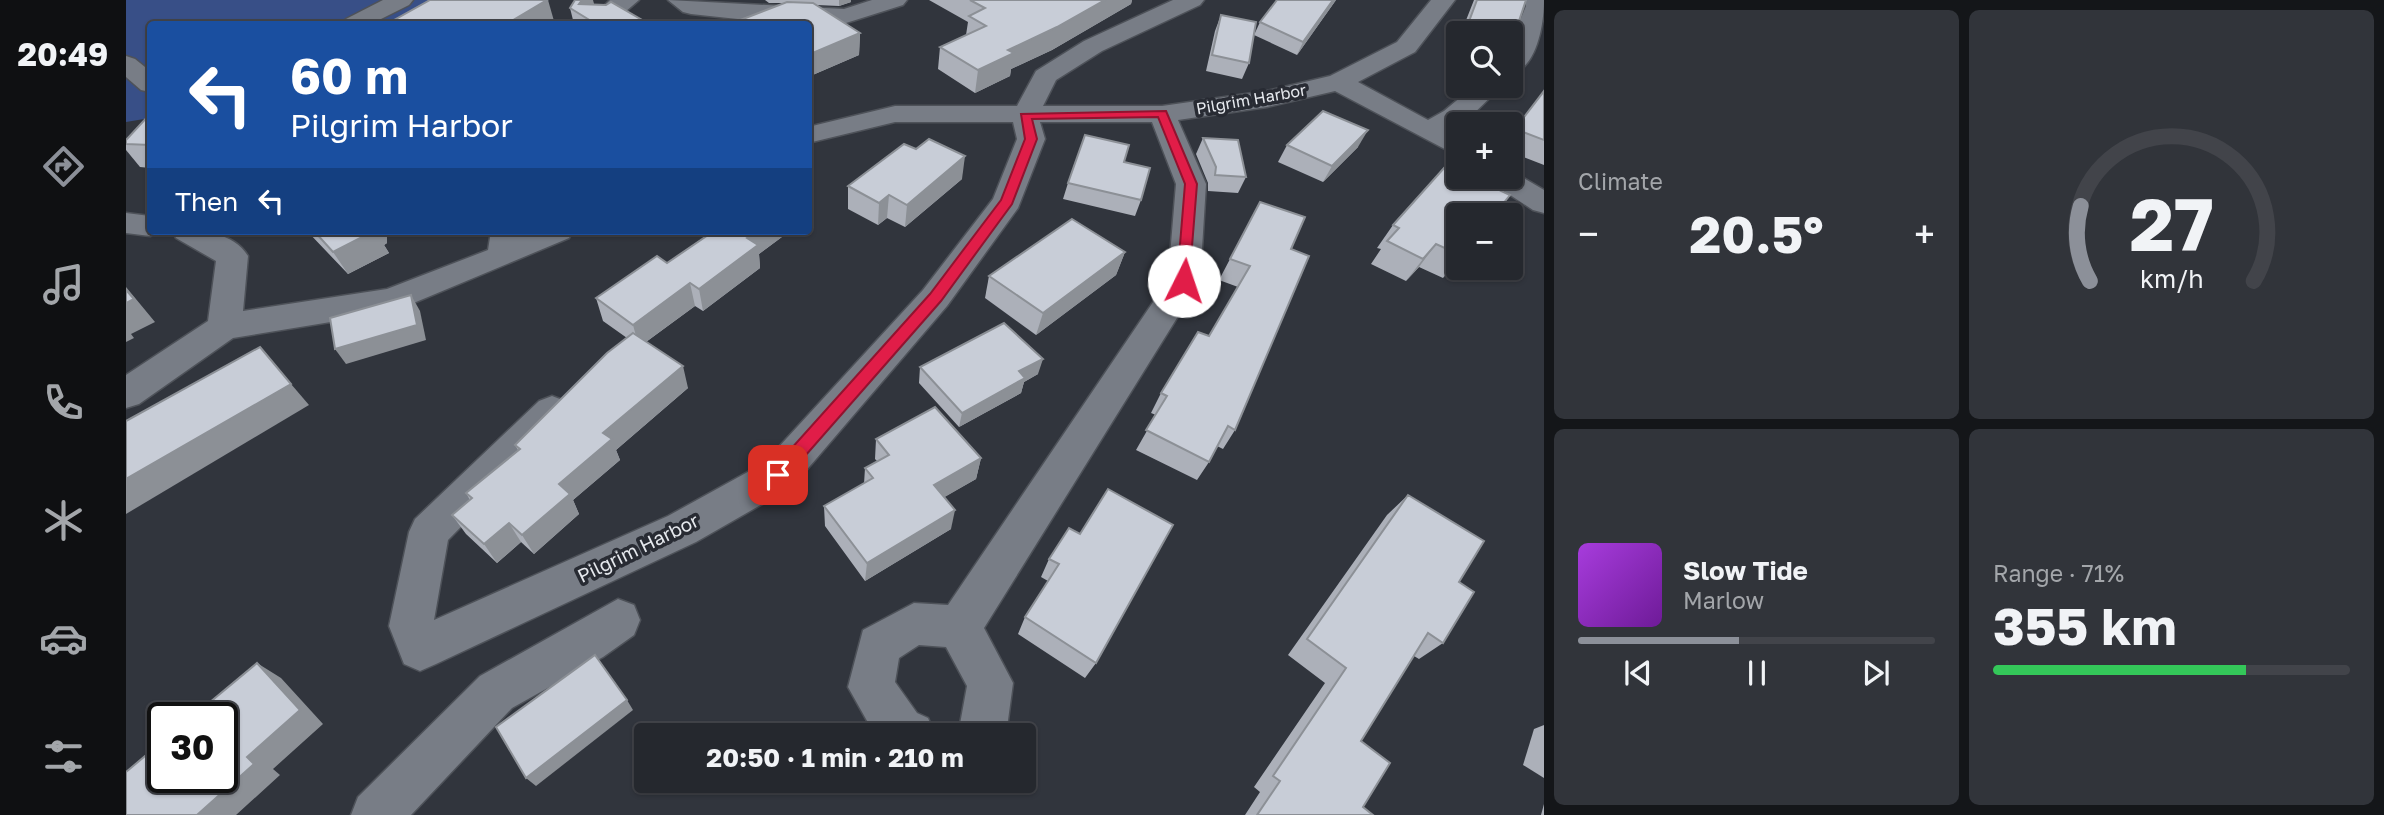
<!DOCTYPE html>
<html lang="en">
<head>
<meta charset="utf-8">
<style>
  body { margin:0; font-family:"Golos Text",sans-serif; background:#31343a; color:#f1f3f6; height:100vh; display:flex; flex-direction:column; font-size:26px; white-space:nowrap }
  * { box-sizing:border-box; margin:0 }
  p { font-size:23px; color:#a3a6aa }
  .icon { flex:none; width:38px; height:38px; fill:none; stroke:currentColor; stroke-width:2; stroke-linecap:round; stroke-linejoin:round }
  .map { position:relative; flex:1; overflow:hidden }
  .details { display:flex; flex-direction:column; gap:10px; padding:10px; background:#141619; width:840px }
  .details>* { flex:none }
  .hud { position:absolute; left:21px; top:21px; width:665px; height:214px; border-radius:7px; box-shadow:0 2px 5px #0004,0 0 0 2px #42444a; background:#1a4fa0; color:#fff; overflow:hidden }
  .buttons { position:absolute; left:1320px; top:21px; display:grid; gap:14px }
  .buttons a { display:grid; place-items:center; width:77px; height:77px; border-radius:7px; background:#25282e; box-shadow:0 2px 5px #0004,0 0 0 2px #42444a; font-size:35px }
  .speed { position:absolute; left:21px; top:702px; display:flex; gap:14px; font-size:35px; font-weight:700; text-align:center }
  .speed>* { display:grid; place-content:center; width:91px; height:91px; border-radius:50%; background:#25282e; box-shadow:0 2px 5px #0004,0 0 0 2px #42444a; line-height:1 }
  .speed .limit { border:4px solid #111; border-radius:10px; background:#fff; color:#111 }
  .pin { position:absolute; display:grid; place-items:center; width:60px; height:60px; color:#fff; margin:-30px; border-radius:14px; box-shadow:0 4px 10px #0006 }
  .me { position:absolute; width:77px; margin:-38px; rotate:4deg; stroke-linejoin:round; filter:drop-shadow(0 0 5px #0008) }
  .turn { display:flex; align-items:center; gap:24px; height:147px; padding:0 28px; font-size:32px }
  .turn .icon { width:91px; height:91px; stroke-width:2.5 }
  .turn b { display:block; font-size:49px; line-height:60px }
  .then { display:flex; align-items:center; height:66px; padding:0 28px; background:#0003; gap:14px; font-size:26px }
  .big { font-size:52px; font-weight:700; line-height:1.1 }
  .details .card { flex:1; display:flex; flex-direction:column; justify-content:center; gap:10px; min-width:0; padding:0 24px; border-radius:10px; background:#31343a }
  .details .dial { align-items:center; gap:0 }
  .dial svg { height:182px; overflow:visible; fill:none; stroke:#42444a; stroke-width:7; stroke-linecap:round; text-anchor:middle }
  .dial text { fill:#f1f3f6; stroke:none }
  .song { display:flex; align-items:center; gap:21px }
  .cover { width:84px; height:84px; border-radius:10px; background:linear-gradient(135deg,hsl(280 70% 55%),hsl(280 70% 35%)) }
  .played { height:7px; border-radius:4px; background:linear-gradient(90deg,#8c9099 45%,#42444a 45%) }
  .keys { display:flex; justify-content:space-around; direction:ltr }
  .heat { display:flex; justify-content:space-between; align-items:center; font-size:38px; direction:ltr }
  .charge { height:10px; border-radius:5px; background:linear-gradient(90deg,#34c759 71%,#42444a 0) }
  .details .tiles { flex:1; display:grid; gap:10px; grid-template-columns:repeat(2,1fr) }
  .trip { position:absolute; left:508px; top:723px; width:402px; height:70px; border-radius:7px; background:#25282e; box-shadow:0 2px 5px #0004,0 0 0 2px #42444a; font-weight:700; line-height:70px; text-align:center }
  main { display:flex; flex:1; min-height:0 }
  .menu { display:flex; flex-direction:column; width:126px; justify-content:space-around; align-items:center; background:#0f1012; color:#a3a6aa }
  .menu .icon { width:49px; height:49px }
  .menu .current { color:#8c9099 }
  .menu b { font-size:32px; color:#f1f3f6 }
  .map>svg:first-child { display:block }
</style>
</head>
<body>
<main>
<nav class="menu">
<b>20:49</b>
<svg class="icon current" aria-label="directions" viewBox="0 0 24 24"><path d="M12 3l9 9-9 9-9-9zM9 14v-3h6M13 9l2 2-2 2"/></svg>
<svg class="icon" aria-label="music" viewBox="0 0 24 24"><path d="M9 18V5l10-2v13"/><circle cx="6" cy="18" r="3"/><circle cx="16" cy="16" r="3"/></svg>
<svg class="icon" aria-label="phone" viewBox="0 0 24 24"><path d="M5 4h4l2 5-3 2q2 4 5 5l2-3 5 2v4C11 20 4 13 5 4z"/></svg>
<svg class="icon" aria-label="climate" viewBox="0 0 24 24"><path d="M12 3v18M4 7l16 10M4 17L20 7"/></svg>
<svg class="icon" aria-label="car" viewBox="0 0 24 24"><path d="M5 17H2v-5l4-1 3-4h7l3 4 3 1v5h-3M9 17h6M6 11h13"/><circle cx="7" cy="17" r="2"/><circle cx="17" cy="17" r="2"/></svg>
<svg class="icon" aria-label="filters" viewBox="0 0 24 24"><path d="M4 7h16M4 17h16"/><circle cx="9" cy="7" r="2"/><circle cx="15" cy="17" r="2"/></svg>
</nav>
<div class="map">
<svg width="1418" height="815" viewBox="0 0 1418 815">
  <rect width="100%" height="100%" fill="#31353d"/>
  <polygon fill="#384f87" points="0,0 320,0 271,24 24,24 24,118 0,122"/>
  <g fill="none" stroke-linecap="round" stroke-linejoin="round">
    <defs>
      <g id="minor">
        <polygon points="257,0 287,0 283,5 245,24 216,24 220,19"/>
        <polygon points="484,0 513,0 485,24 460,24"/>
        <polygon points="542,0 718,9 746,0 781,0 777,5 720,23 621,20 565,14 557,12"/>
        <polygon points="1047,0 1078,0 1074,5 976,51 930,80 917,106 1036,106 1141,91 1204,76 1271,42 1305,0 1329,0 1289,52 1232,82 1302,120 1318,111 1348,86 1376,86 1338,123 1322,131 1332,136 1332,156 1209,91 1141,107 1052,120 1080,184 1074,281 858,628 887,683 880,735 832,735 841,686 820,647 793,645 773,658 769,682 791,713 802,718 809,735 749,735 722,687 737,630 788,603 822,605 1042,280 1050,184 1026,122 914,122 919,139 892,208 821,306 666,487 570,542 310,664 294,671 278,664 263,626 283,532 289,519 413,401 426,396 439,401 444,411 439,421 322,540 308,620 542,516 638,463 797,290 867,199 891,139 887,122 769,122 682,143 682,127 769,106 891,106 910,71 958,41"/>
        <path d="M1399 0H1418C1418 24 1411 68 1384 75V45L1400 6Z"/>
        <polygon points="0,56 9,59 24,71 24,92 15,90 0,77"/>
        <polygon points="1384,170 1418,190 1418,213 1407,210 1366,183 1361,177 1384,177"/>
        <polygon points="0,213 24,216 24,231 36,231 24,236 0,233"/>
        <path d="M46 231C72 231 106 230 122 256L117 311 261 289 362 250 365 231H395V235L405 231H447L443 238 266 312 107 338 13 404 0 408V375L82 321 90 261 50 238Z"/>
        <polygon points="492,599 508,605 514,620 508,635 477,657 386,708 285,815 225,815 232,797 354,676"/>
      </g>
    </defs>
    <use href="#minor" stroke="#4e5259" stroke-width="3"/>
    <use href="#minor" fill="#787d86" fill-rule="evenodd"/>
  </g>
  <g fill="#acb0b9">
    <polygon points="639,0 725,0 725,2 713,6 690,5 734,33 733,55 682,77 682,24 658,3 643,3"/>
    <polygon points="803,0 1006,0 1005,4 926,50 885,69 884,76 849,93 812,69 814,47 840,35 842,22"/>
    <polygon points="1210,0 1171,55 1128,35 1134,22"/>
    <polygon points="1348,0 1400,0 1388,36 1384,42 1384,33 1335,33"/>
    <polygon points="468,5 523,24 448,24 444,8"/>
    <polygon points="1095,15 1123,63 1116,79 1080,71 1089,31"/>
    <polygon points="1418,91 1418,165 1384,152 1384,136"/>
    <polygon points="24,114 24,168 14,167 0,150 0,140"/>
    <polygon points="1077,138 1120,177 1112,193 1082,191 1082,183 1070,154"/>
    <polygon points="1161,145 1232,147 1197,182 1152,162"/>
    <polygon points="836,179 779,227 761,218 752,225 722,209 722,186"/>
    <polygon points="942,183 1015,200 1009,216 937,199"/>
    <polygon points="1134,202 1165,249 1109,430 1097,449 1091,446 1083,462 1071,480 1010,450 1030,415 1025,413 1035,393 1083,336 1112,287 1093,280"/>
    <polygon points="1332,215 1332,260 1317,278 1293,267 1280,281 1245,264 1255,249 1251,248 1267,225"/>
    <polygon points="181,231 261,231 261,243 258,245 263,253 222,274"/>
    <polygon points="587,231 664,231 633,254 634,268 577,311 569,306 520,342 562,388 490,450 494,460 447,500 453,514 408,554 395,542 371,563 340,534 326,515 344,500 340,493 392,450 389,445 501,338 477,321 470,298 541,263"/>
    <polygon points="999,252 990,275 910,335 859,298 863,276"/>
    <polygon points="794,367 912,374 898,382 895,393 833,427 793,383"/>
    <polygon points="750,439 855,458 850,479 818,497 825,529 739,581 699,526 698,506 738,484 739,468 751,461 749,459"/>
    <polygon points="1282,495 1333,582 1317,643 1293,659 1288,656 1235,741 1237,807 1247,815 1119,815 1134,792 1128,787 1199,683 1162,655 1261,515"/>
    <polygon points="943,528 970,663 959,678 892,634 899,617 922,581 915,577 923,559"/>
    <polygon points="1418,725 1418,778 1397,765 1408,729"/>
    <polygon points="1418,804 1418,815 1415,815"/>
  </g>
  <g fill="#8c9096">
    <polygon points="421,0 422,0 428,21 422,24 383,24 384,22"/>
    <polygon points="456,0 467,0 470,11 453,4"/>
    <polygon points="713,0 725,0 725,2 713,6"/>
    <polygon points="979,0 1006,0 1005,4 926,50 885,69 884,76 849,93 852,70 882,50"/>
    <polygon points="1207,0 1210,0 1171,55 1177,42"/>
    <polygon points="734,33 733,55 682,77 682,55"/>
    <polygon points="1242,130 1232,147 1197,182 1206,166"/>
    <polygon points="839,156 836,179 779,227 781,205"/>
    <polygon points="763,195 761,218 752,225 753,203"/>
    <polygon points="247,231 261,231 261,243 258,245 263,253 222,274 207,252"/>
    <polygon points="631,231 664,231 633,254 634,268 577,311 573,289 621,238"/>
    <polygon points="1310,244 1293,267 1280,281 1297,259"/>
    <polygon points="999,252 990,275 910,335 917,313"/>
    <polygon points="564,283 569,306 513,347 507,325"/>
    <polygon points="0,287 29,322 5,334 8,338 0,342"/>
    <polygon points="285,295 294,311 300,340 220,364 209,349"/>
    <polygon points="917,359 912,374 898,382 895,393 833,427 836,413 893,371"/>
    <polygon points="557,366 562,388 490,450 494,460 447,500 453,514 408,554 396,535 433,484 477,433"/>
    <polygon points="165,384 183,405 0,514 0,479"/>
    <polygon points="855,458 850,479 805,505 808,485"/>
    <polygon points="829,510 825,529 739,581 741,563"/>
    <polygon points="383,523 395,542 371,563 358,544"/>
    <polygon points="131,663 155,678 197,724 147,769 154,775 110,815 71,815 121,757"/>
    <polygon points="501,700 507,710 410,786 400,778"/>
  </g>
  <g fill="#c8cdd7" stroke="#8c9096" stroke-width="2">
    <polygon points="304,0 421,0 384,22 383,24 261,24"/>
    <polygon points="449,0 456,0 453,4 480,5 485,2 523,24 470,24 444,8"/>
    <polygon points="844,0 979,0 931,27 882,50 888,53 852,70 814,47 860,26 843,16 859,8"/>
    <polygon points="1151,0 1207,0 1177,42 1134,22"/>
    <polygon points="1351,0 1400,0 1388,36 1384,35 1384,33 1378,33 1342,24"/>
    <polygon points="661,2 687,3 734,33 682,55 682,24 604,24"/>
    <polygon points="1095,15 1130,22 1123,63 1086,55"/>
    <polygon points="1418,91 1418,140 1389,129"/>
    <polygon points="1197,111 1242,130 1206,166 1161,145"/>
    <polygon points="24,114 24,145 0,144 0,140"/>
    <polygon points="959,135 1003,145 998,162 1024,168 1015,200 942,183"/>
    <polygon points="1077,138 1112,140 1120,177 1089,175 1090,167"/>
    <polygon points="803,139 839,156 781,205 763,195 753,203 722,186 778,144 790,149"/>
    <polygon points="1327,158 1332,160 1332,177 1370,177 1383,182 1375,191 1384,195 1368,215 1332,215 1332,254 1310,244 1297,259 1261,241 1273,228 1267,225"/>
    <polygon points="1134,202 1179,217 1165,249 1183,256 1109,430 1102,426 1083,462 1020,430 1041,396 1035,393 1072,332 1083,336 1124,266 1104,259"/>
    <polygon points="946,219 999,252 917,313 863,276"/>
    <polygon points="188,231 248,231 207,252"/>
    <polygon points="588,231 631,231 621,238 632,245 573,289 564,283 507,325 470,298 531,256 541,263"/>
    <polygon points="0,290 8,299 0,303"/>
    <polygon points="285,295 291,325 209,349 204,318"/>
    <polygon points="878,323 917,359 893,371 899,378 836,413 794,367"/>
    <polygon points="507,333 557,366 477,433 486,439 433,484 444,494 396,535 383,523 358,544 326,515 346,498 340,493 394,449 389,445 481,353"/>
    <polygon points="134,347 165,384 0,479 0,421"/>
    <polygon points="809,407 855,458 808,485 829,510 741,563 698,506 747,478 739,468 763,455 750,439"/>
    <polygon points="982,489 1047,525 970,663 899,617 933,564 923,559 943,528 954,534"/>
    <polygon points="1282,495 1358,541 1333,582 1348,592 1317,643 1302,633 1235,741 1264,763 1237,807 1247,815 1131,815 1154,781 1147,776 1220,668 1181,639"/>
    <polygon points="469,655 501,700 400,778 370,727"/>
    <polygon points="131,663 174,710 121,757 128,764 71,815 0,815 0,772 37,741 37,777 96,777 96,718 65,718"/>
  </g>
  <polygon fill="#e11d48" stroke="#92132f" stroke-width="2" points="1040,111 1071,184 1063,284 1058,286 1051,281 1059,184 1032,117 906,119 911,139 886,204 815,301 658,480 646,480 644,475 646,470 804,294 875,200 899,139 895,114"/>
  <g text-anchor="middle" stroke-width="7" stroke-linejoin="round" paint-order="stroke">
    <g font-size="16" fill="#e6e9ee" stroke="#282b33">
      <text transform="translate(1125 99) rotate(-10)" y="6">Pilgrim Harbor</text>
    </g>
    <g font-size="19" fill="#e6e9ee" stroke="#282b33">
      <text transform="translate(512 548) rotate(-26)" y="7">Pilgrim Harbor</text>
    </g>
  </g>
</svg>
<div class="buttons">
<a><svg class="icon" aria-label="search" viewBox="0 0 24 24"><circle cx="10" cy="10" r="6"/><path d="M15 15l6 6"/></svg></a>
<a>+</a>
<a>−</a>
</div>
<div class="speed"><div class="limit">30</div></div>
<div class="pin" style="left:652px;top:475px;background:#d93025"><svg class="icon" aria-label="arrive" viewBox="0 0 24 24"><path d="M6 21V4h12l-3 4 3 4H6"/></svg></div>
<svg class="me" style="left:1058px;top:281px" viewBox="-20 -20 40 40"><circle r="19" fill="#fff"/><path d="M0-13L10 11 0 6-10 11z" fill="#e11d48"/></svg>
<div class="trip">20:50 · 1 min · 210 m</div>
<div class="hud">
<div class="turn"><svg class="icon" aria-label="left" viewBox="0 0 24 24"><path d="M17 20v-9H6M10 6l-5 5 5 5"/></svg><div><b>60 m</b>Pilgrim Harbor</div></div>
<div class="then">Then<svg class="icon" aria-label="left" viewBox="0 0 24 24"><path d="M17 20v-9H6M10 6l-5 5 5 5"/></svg></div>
</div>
</div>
<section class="details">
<div class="tiles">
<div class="card"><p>Climate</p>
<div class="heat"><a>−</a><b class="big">20.5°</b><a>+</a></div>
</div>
<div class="card dial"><svg viewBox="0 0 100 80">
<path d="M14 69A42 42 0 1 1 86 69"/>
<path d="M14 69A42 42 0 0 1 10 36" stroke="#8c9099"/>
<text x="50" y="56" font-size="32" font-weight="700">27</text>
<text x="50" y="72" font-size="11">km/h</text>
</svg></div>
<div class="card">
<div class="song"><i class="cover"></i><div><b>Slow Tide</b><p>Marlow</p></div></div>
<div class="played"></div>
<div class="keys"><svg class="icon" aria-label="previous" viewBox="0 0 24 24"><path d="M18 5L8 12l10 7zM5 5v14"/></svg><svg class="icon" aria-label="pause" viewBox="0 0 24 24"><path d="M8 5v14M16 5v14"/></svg><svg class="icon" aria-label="next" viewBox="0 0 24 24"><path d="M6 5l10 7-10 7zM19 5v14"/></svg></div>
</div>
<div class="card"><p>Range · 71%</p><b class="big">355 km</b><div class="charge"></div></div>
</div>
</section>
</main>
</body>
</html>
